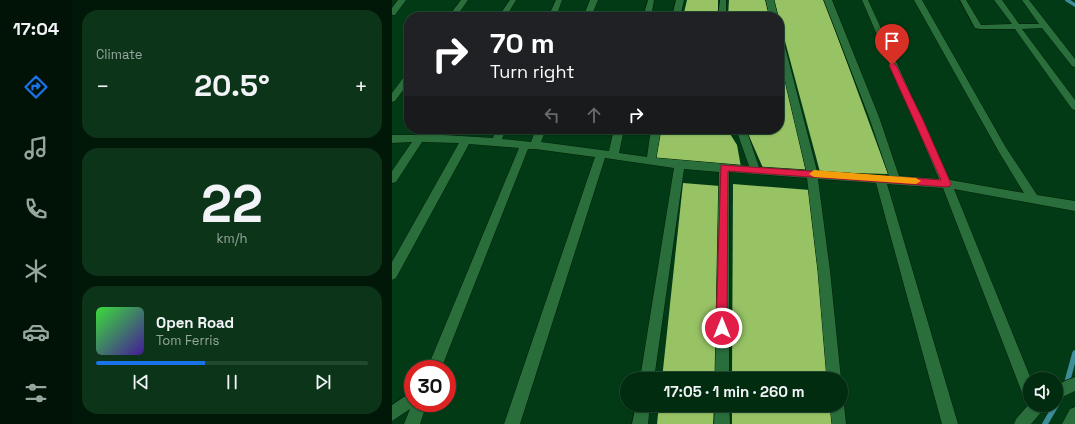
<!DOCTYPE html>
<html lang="en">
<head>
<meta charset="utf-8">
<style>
  body { margin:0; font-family:"Space Grotesk",sans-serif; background:#0c3419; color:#f1f3f6; height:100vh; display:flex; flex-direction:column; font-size:15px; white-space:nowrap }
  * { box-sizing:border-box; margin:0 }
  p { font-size:13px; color:#96a79f }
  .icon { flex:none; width:22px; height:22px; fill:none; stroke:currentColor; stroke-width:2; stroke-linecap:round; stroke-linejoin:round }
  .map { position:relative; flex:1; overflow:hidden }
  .side { display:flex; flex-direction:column; gap:10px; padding:10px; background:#011809; width:320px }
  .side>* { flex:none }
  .banner { position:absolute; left:12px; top:12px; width:380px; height:122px; border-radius:16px; box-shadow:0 1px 3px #0004,0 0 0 1px #234830; background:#202124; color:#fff; overflow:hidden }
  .buttons { position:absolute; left:631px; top:372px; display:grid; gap:8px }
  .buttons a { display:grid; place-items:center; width:40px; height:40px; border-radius:50%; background:#022c10; box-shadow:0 1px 3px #0004,0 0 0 1px #234830; font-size:20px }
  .speed { position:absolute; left:12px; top:360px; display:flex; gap:8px; font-size:20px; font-weight:700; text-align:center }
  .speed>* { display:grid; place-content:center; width:52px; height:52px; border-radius:50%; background:#022c10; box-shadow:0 1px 3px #0004,0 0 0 1px #234830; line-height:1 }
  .speed .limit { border:6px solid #d22; background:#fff; color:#111 }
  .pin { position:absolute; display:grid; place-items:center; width:34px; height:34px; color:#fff; margin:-41px -17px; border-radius:50% 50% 50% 0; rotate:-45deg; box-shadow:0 0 4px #0007 }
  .pin .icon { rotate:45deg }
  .me { position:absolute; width:44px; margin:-22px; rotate:0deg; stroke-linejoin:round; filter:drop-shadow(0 0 3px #0008) }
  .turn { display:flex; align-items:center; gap:14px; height:84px; padding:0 20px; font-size:18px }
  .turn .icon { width:52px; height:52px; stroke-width:2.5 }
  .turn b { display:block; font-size:28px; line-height:34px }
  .lanes { display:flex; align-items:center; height:38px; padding:0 20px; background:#0003; justify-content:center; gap:20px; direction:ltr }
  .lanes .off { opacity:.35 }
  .big { font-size:30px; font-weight:800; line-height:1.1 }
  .side .tile { flex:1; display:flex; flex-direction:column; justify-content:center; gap:6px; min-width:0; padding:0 14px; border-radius:16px; background:#0c3419 }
  .side .dial { align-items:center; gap:0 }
  .dial b { font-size:52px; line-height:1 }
  .song { display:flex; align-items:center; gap:12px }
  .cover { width:48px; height:48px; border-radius:6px; background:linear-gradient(135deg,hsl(120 70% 55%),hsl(260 70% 35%)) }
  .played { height:4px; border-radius:2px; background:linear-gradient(90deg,#1a73e8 40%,#234830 40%) }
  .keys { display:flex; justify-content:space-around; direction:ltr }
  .heat { display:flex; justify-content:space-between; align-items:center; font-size:22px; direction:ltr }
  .trip { position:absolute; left:228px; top:372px; width:228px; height:40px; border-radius:20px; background:#022c10; box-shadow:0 1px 3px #0004,0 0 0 1px #234830; font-weight:800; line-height:40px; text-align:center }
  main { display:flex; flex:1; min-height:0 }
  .tab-bar { display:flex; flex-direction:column; width:72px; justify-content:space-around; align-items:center; background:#011206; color:#96a79f }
  .tab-bar .icon { width:28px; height:28px }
  .tab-bar .on { color:#1a73e8 }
  .tab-bar b { font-size:18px; color:#f1f3f6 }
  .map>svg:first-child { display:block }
</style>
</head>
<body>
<main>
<nav class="tab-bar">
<b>17:04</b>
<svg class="icon on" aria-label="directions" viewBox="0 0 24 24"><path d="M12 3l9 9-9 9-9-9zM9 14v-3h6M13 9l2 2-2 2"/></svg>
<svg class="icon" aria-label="music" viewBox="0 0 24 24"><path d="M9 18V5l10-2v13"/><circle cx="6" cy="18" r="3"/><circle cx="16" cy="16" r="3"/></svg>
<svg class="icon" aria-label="phone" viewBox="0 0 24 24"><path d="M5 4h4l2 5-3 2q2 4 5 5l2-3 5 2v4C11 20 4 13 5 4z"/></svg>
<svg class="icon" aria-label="climate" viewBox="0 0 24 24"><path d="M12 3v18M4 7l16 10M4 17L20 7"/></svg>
<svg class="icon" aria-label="car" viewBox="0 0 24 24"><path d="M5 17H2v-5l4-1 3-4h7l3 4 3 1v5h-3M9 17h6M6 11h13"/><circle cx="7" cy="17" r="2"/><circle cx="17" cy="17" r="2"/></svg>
<svg class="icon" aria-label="filters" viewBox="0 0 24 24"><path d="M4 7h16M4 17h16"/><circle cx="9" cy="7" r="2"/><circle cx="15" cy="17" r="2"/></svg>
</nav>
<section class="side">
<div class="tile"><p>Climate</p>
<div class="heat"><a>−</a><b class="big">20.5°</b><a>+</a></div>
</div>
<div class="tile dial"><b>22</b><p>km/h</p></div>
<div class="tile">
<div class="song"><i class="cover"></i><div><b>Open Road</b><p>Tom Ferris</p></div></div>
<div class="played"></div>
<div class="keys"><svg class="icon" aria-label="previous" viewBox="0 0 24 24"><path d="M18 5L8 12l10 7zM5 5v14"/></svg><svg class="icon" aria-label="pause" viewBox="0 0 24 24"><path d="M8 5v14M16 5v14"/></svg><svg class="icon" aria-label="next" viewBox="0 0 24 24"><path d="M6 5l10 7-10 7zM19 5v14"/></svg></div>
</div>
</section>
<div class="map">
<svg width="683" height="424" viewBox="0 0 683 424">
  <rect width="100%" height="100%" fill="#023a16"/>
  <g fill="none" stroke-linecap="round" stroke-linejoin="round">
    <polyline stroke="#3d8c99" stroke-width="3.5" points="675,0 683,5"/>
    <g stroke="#3d8c99" stroke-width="5.5">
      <polyline points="674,386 683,353"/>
      <polyline points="664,405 670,394"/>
      <polyline points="653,424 664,405"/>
    </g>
  </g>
  <g fill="#97c365">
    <polygon points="295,0 326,0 326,17 291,17"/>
    <polygon points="337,0 375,0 379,17 336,17"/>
    <polygon points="382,0 432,0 496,174 428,172"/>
    <polygon points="388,57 398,99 414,171 371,168 354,129 387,129"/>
    <polygon points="268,129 335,129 345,145 349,167 262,159"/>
    <polygon points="291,183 328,186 323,379 270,379"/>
    <polygon points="341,184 418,190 439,379 340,379"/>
    <polygon points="267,405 322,405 322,424 265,424"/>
    <polygon points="340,405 442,405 444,424 340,424"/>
  </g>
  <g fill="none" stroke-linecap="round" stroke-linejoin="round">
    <defs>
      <g id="minor">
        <polygon points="6,0 14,0 3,15 0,15 0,8"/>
        <polygon points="69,0 76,0 64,17 56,17"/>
        <polygon points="118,0 124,0 114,17 106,17"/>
        <polygon points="164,0 170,0 164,17 156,17"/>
        <polygon points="198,0 206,0 199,17 191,17"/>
        <polygon points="256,0 262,0 259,17 251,17"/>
        <polygon points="284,0 292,0 288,17 280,17"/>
        <polygon points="328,0 334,0 334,17 326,17"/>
        <polygon points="374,0 382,0 386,17 378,17"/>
        <polygon points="432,0 440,0 487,117 507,176 547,179 470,0 476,0 558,180 632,193 607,152 522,0 530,0 613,146 645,195 683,201 683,211 562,189 639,379 638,402 633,400 631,395 551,188 495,184 566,424 550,424 484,183 426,179 438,271 449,379 435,379 426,271 415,178 337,172 337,379 323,379 327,172 292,169 262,379 248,379 282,168 213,158 128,424 112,424 203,157 143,149 136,149 49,369 35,369 127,148 77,144 4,278 0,280 0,262 67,143 30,142 4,182 0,183 0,171 20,142 0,143 0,135 52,135 101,138 104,129 114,129 110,139 139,142 144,129 154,129 149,142 217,151 222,129 232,129 227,153 255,157 259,129 269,129 264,158 357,166 344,129 354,129 367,167 414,170 387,55 387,37 391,39 425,171 497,176 477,117"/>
        <polygon points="568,0 574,0 589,25 620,24 602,0 610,0 627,24 647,24 630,0 637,0 683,59 683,67 680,66 650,28 630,29 683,100 683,110 680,109 623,29 588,29 583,28"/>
        <polygon points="17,73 17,82 3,101 0,102 0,93 14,74"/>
        <polygon points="683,377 683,391 664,400 664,385"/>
        <polygon points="21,391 21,403 35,403 28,424 12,424 18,409 0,421 0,405"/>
        <polygon points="449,399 452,405 454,424 440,424 438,405 449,405"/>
        <polygon points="638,403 638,405 653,405 651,410 639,424 622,424 624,419"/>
        <polygon points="244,405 258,405 256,424 240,424"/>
        <polygon points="323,405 337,405 338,424 322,424"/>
        <polygon points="683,407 683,424 670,424 678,409"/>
      </g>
    </defs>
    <use href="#minor" stroke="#001f06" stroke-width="1"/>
    <use href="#minor" fill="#2a6e3c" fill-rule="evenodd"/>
  </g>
  <polygon fill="#e11d48" stroke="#92132f" points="500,62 504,65 531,120 559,184 558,186 555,187 336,171 335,328 334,332 330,333 326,332 324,328 329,165 549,180 497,65"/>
  <polygon fill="#f59e0b" points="422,170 524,178 529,181 524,184 422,177 417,174"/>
</svg>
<div class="buttons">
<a><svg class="icon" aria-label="sound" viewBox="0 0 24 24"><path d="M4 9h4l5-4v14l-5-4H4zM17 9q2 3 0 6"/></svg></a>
</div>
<div class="speed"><div class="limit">30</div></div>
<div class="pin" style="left:500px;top:65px;background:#d93025"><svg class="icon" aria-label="arrive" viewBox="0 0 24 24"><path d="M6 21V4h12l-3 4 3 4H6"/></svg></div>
<svg class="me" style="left:330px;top:328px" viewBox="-20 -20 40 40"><circle r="17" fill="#e11d48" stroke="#fff" stroke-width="3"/><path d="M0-11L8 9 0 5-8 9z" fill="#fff"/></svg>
<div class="trip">17:05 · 1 min · 260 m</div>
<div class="banner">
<div class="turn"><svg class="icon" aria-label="right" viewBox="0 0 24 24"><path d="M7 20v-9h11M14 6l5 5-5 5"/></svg><div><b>70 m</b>Turn right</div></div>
<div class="lanes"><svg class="icon off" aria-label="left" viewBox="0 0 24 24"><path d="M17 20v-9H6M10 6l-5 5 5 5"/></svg><svg class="icon off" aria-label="ahead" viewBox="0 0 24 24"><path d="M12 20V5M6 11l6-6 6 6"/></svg><svg class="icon" aria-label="right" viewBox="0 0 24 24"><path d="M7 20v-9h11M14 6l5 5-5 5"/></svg></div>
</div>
</div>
</main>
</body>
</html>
